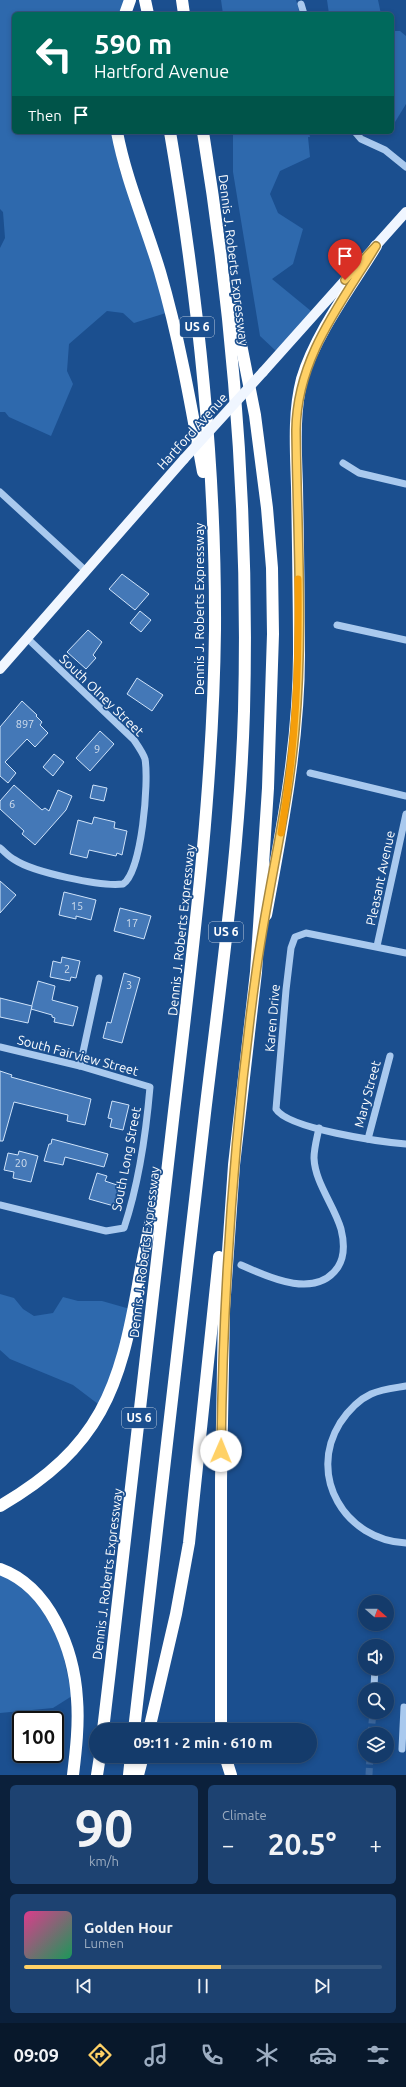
<!DOCTYPE html>
<html lang="en">
<head>
<meta charset="utf-8">
<style>
  body { margin:0; font-family:Ubuntu,sans-serif; background:#1d4271; color:#f1f3f6; height:100vh; display:flex; flex-direction:column; font-size:15px; white-space:nowrap }
  * { box-sizing:border-box; margin:0 }
  p { font-size:13px; color:#9dadc1 }
  .icon { flex:none; width:22px; height:22px; fill:none; stroke:currentColor; stroke-width:2; stroke-linecap:round; stroke-linejoin:round }
  .map { position:relative; height:1775px; overflow:hidden }
  .side { display:flex; flex-direction:column; gap:10px; padding:10px; background:#0b203b; flex:1 }
  .side>* { flex:none }
  .banner { position:absolute; left:12px; top:12px; width:382px; height:122px; border-radius:6px; box-shadow:0 2px 6px #0003,0 0 0 1px #33557e; background:#00695c; color:#fff; overflow:hidden }
  .needle { width:26px; rotate:110deg }
  .tools { position:absolute; left:358px; top:1595px; display:grid; gap:8px }
  .tools a { display:grid; place-items:center; width:36px; height:36px; border-radius:50%; background:#143b6b; box-shadow:0 2px 6px #0003,0 0 0 1px #33557e; font-size:20px }
  .speed { position:absolute; left:12px; top:1711px; display:flex; gap:8px; font-size:20px; font-weight:700; text-align:center }
  .speed>* { display:grid; place-content:center; width:52px; height:52px; border-radius:50%; background:#143b6b; box-shadow:0 2px 6px #0003,0 0 0 1px #33557e; line-height:1 }
  .speed .limit { border:2px solid #111; border-radius:6px; background:#fff; color:#111 }
  .pin { position:absolute; display:grid; place-items:center; width:34px; height:34px; color:#fff; margin:-41px -17px; border-radius:50% 50% 50% 0; rotate:-45deg; box-shadow:0 0 4px #0007 }
  .pin .icon { rotate:45deg }
  .me { position:absolute; width:44px; margin:-22px; rotate:1deg; stroke-linejoin:round; filter:drop-shadow(0 0 3px #0008) }
  .turn { display:flex; align-items:center; gap:14px; height:84px; padding:0 16px; font-size:18px }
  .turn .icon { width:52px; height:52px; stroke-width:2.5 }
  .turn b { display:block; font-size:28px; line-height:34px }
  .then { display:flex; align-items:center; height:38px; padding:0 16px; background:#0003; gap:8px; font-size:15px }
  .big { font-size:30px; font-weight:700; line-height:1.1 }
  .side .card { flex:1; display:flex; flex-direction:column; justify-content:center; gap:6px; min-width:0; padding:0 14px; border-radius:6px; background:#1d4271 }
  .side .dial { align-items:center; gap:0 }
  .dial b { font-size:52px; line-height:1 }
  .song { display:flex; align-items:center; gap:12px }
  .cover { width:48px; height:48px; border-radius:6px; background:linear-gradient(135deg,hsl(330 70% 55%),hsl(150 70% 35%)) }
  .played { height:4px; border-radius:2px; background:linear-gradient(90deg,#ffd166 55%,#33557e 55%) }
  .keys { display:flex; justify-content:space-around; direction:ltr }
  .heat { display:flex; justify-content:space-between; align-items:center; font-size:22px; direction:ltr }
  .side .tiles { flex:1; display:grid; gap:10px; grid-template-columns:1fr 1fr }
  .card:last-child { grid-column:span 2 }
  .trip { position:absolute; left:89px; top:1723px; width:228px; height:40px; border-radius:20px; background:#143b6b; box-shadow:0 2px 6px #0003,0 0 0 1px #33557e; font-weight:700; line-height:40px; text-align:center }
  .tabs { display:flex; height:64px; justify-content:space-around; align-items:center; background:#08182b; color:#9dadc1 }
  .tabs .icon { width:28px; height:28px }
  .tabs .current { color:#ffd166 }
  .tabs b { font-size:18px; color:#f1f3f6 }
  .map>svg:first-child { display:block }
</style>
</head>
<body>
<div class="map">
<svg width="406" height="1775" viewBox="0 0 406 1775">
  <rect width="100%" height="100%" fill="#1b4f8f"/>
  <g fill="#2e69ad">
    <polygon points="0,0 125,0 120,14 14,14 14,132 112,132 120,171 157,269 166,313 134,323 123,313 107,311 69,344 67,371 73,384 51,436 9,417 5,412 0,412 0,248 5,238 3,212 0,209"/>
    <polygon points="221,0 296,0 300,14 223,14"/>
    <polygon points="327,0 378,0 381,14 329,14"/>
    <polygon points="392,31 400,31 406,36 406,104 392,127"/>
    <polygon points="233,132 309,132 310,137 308,137 310,157 280,171 270,194 278,213 303,229 293,264 272,279 311,311 308,316 276,351 260,336 233,172"/>
    <polygon points="0,1294 14,1298 23,1309 34,1316 53,1313 63,1297 78,1301 102,1301 130,1309 109,1389 98,1404 73,1385 10,1359 0,1350"/>
    <polygon points="0,1574 14,1580 37,1600 61,1644 72,1696 53,1708 0,1713"/>
  </g>
  <g fill="#4478b7" stroke="#cfe3fa">
    <polygon points="122,574 149,594 135,610 109,589"/>
    <polygon points="140,611 151,620 141,632 130,623"/>
    <polygon points="88,630 102,642 93,655 96,658 86,669 67,652"/>
    <polygon points="137,678 163,695 152,711 127,694"/>
    <polygon points="22,701 37,715 36,716 42,722 40,725 48,733 35,747 27,739 5,762 16,773 8,783 0,776 0,727"/>
    <polygon points="100,731 114,744 90,771 76,758"/>
    <polygon points="54,754 64,762 53,776 43,767"/>
    <polygon points="14,785 42,810 45,808 49,811 58,790 72,796 66,810 35,845 22,834 24,831 0,809 0,801"/>
    <polygon points="93,785 107,788 104,801 90,798"/>
    <polygon points="94,817 115,822 114,828 127,831 122,855 117,853 116,856 89,850 87,858 70,854 78,820 92,824"/>
    <polygon points="0,881 16,895 0,913"/>
    <polygon points="64,892 96,900 91,920 76,916 76,919 59,915"/>
    <polygon points="120,908 151,916 144,939 114,931"/>
    <polygon points="62,957 80,961 76,978 71,977 70,981 50,977 53,961 61,963"/>
    <polygon points="124,973 140,978 122,1043 103,1038 107,1022 111,1023"/>
    <polygon points="38,981 55,986 52,1000 78,1007 73,1026 54,1022 55,1018 52,1017 52,1015 31,1009"/>
    <polygon points="0,998 32,1006 28,1023 0,1017"/>
    <polygon points="0,1071 12,1075 11,1077 91,1099 85,1125 67,1121 68,1115 14,1102 3,1141 0,1141"/>
    <polygon points="112,1101 129,1105 123,1130 110,1127 112,1119 108,1118"/>
    <polygon points="52,1139 108,1154 104,1167 65,1157 63,1165 44,1161 49,1144 51,1144"/>
    <polygon points="19,1151 38,1156 31,1182 13,1178 14,1172 4,1170 8,1153 18,1155"/>
    <polygon points="97,1173 107,1176 105,1181 120,1186 114,1206 89,1199"/>
  </g>
  <g fill="none" stroke-linecap="round" stroke-linejoin="round">
    <g stroke="#3d69a0" stroke-width="7" stroke-dasharray="7 3.5" stroke-linecap="butt">
      <polyline points="371,1734 373,1712"/>
      <polyline points="369,1775 370,1756"/>
    </g>
    <g stroke="#a9c9ee" stroke-width="7">
      <polyline points="301,4 304,14"/>
      <polyline points="355,132 361,139 385,150 406,167"/>
      <polyline points="343,463 359,473 406,484"/>
      <polyline points="0,492 86,571"/>
      <polyline points="337,625 406,640"/>
      <polyline points="310,773 406,796"/>
      <path d="M0 848C5 852 9 857 15 860 33 872 101 887 123 884 142 872 149 781 145 759 143 753 138 746 134 740L27 638"/>
      <polyline points="377,946 406,814"/>
      <path d="M406 953 306 933 295 937 291 948 286 990 276 1109C288 1129 382 1142 406 1144"/>
      <path d="M0 1047 80 1066 150 1087C146 1134 139 1183 124 1228L106 1231 0 1205"/>
      <polyline points="80,1066 99,978"/>
      <polyline points="368,1139 390,1056"/>
      <path d="M241 1265C268 1277 316 1300 338 1267 345 1256 344 1241 341 1229 334 1205 315 1183 314 1158 314 1148 317 1138 319 1128"/>
      <path d="M406 1386C394 1388 382 1389 371 1394 358 1400 348 1411 340 1423 307 1476 345 1540 406 1543"/>
      <polyline points="374,1687 375,1668"/>
      <polyline points="402,1749 404,1707"/>
    </g>
    <g stroke="#f0f6ff" stroke-width="10">
      <polyline points="263,372 406,212"/>
      <polyline points="0,669 184,459"/>
    </g>
    <g stroke="#fff" stroke-width="12">
      <polyline points="145,0 148,14"/>
      <polyline points="182,0 184,14"/>
      <polyline points="125,14 130,0"/>
      <path d="M117 132C126 180 146 225 160 272 179 337 191 405 203 472"/>
      <path d="M266 915C282 829 299 742 299 654 299 598 298 542 297 487 296 451 293 414 302 379 316 333 351 287 376 246"/>
      <path d="M0 1506C101 1447 120 1389 139 1279 145 1245 153 1212 160 1178"/>
      <path d="M0 1569C50 1587 74 1650 77 1699 79 1724 76 1750 73 1775"/>
      <path d="M103 1730C127 1527 150 1324 173 1120 192 957 213 795 215 630 216 463 198 296 170 132"/>
      <path d="M134 1730C158 1524 182 1318 205 1113 221 979 240 845 244 711 249 517 234 323 203 132"/>
      <polyline points="149,1730 176,1614 189,1543 219,1257"/>
      <polyline points="221,1730 221,1480 224,1309 234,1165 256,972 268,788 273,634 272,568 267,508 255,415 234,309"/>
      <polyline points="225,1756 231,1775"/>
      <polyline points="97,1775 100,1756"/>
      <polyline points="129,1775 131,1756"/>
      <polyline points="138,1775 143,1756"/>
    </g>
    <polyline stroke="#f0f6ff" stroke-width="10" points="184,459 263,372"/>
  </g>
  <g fill="none" stroke-linecap="round" stroke-linejoin="round">
    <defs>
      <path id="route" d="M221 1451C223 1291 234 1132 256 973 267 891 288 811 295 729 304 630 297 530 296 430 297 358 340 305 376 246L345 280"/>
    </defs>
    <use href="#route" stroke="#a68842" stroke-width="10"/>
    <use href="#route" stroke="#ffd166" stroke-width="7"/>
    <path stroke="#f59e0b" stroke-width="7" d="M281 833C296 747 299 667 298 579"/>
  </g>
  <g text-anchor="middle" stroke-width="3.5" stroke-linejoin="round" paint-order="stroke">
    <g font-size="11" fill="#d0dded">
      <text x="25" y="728">897</text>
      <text x="97" y="753">9</text>
      <text x="12" y="808">6</text>
      <text x="77" y="910">15</text>
      <text x="132" y="927">17</text>
      <text x="67" y="973">2</text>
      <text x="129" y="989">3</text>
      <text x="21" y="1167">20</text>
    </g>
    <g fill="#1b4f8f" stroke="#bbcadd" stroke-width="1">
      <rect x="180" y="317" width="34" height="20" rx="3"/>
      <rect x="209" y="922" width="34" height="20" rx="3"/>
      <rect x="122" y="1408" width="34" height="20" rx="3"/>
    </g>
    <g font-size="12" font-weight="bold" fill="#fff">
      <text x="197" y="331">US 6</text>
      <text x="226" y="936">US 6</text>
      <text x="139" y="1422">US 6</text>
    </g>
    <g font-size="13" fill="#fff" stroke="#1b4f8f">
      <text transform="translate(234 260) rotate(83)" y="5">Dennis J. Roberts Expressway</text>
      <text transform="translate(192 431) rotate(-48)" y="5">Hartford Avenue</text>
      <text transform="translate(199 609) rotate(-90)" y="5">Dennis J. Roberts Expressway</text>
      <text transform="translate(102 695) rotate(44)" y="5">South Olney Street</text>
      <text transform="translate(380 878) rotate(-78)" y="5">Pleasant Avenue</text>
      <text transform="translate(181 930) rotate(-84)" y="5">Dennis J. Roberts Expressway</text>
      <text transform="translate(272 1018) rotate(-85)" y="5">Karen Drive</text>
      <text transform="translate(78 1055) rotate(15)" y="5">South Fairview Street</text>
      <text transform="translate(367 1094) rotate(-75)" y="5">Mary Street</text>
      <text transform="translate(126 1159) rotate(-79)" y="5">South Long Street</text>
      <text transform="translate(144 1252) rotate(-83)" y="5">Dennis J. Roberts Expressway</text>
      <text transform="translate(107 1574) rotate(-83)" y="5">Dennis J. Roberts Expressway</text>
    </g>
  </g>
</svg>
<div class="tools">
<a><svg class="needle" viewBox="-14 -14 28 28"><path d="M0-13l5 13h-10z" fill="#e53935"/><path d="M0 13l5-13h-10z" fill="#9dadc1"/></svg></a>
<a><svg class="icon" aria-label="sound" viewBox="0 0 24 24"><path d="M4 9h4l5-4v14l-5-4H4zM17 9q2 3 0 6"/></svg></a>
<a><svg class="icon" aria-label="search" viewBox="0 0 24 24"><circle cx="10" cy="10" r="6"/><path d="M15 15l6 6"/></svg></a>
<a><svg class="icon" aria-label="layers" viewBox="0 0 24 24"><path d="M12 4l9 5-9 5-9-5zM3 14l9 5 9-5"/></svg></a>
</div>
<div class="speed"><div class="limit">100</div></div>
<div class="pin" style="left:345px;top:280px;background:#d93025"><svg class="icon" aria-label="arrive" viewBox="0 0 24 24"><path d="M6 21V4h12l-3 4 3 4H6"/></svg></div>
<svg class="me" style="left:221px;top:1451px" viewBox="-20 -20 40 40"><circle r="19" fill="#fff"/><path d="M0-13L10 11 0 6-10 11z" fill="#ffd166"/></svg>
<div class="trip">09:11 · 2 min · 610 m</div>
<div class="banner">
<div class="turn"><svg class="icon" aria-label="left" viewBox="0 0 24 24"><path d="M17 20v-9H6M10 6l-5 5 5 5"/></svg><div><b>590 m</b>Hartford Avenue</div></div>
<div class="then">Then<svg class="icon" aria-label="arrive" viewBox="0 0 24 24"><path d="M6 21V4h12l-3 4 3 4H6"/></svg></div>
</div>
</div>
<section class="side">
<div class="tiles">
<div class="card dial"><b>90</b><p>km/h</p></div>
<div class="card"><p>Climate</p>
<div class="heat"><a>−</a><b class="big">20.5°</b><a>+</a></div>
</div>
<div class="card">
<div class="song"><i class="cover"></i><div><b>Golden Hour</b><p>Lumen</p></div></div>
<div class="played"></div>
<div class="keys"><svg class="icon" aria-label="previous" viewBox="0 0 24 24"><path d="M18 5L8 12l10 7zM5 5v14"/></svg><svg class="icon" aria-label="pause" viewBox="0 0 24 24"><path d="M8 5v14M16 5v14"/></svg><svg class="icon" aria-label="next" viewBox="0 0 24 24"><path d="M6 5l10 7-10 7zM19 5v14"/></svg></div>
</div>
</div>
</section>
<nav class="tabs">
<b>09:09</b>
<svg class="icon current" aria-label="directions" viewBox="0 0 24 24"><path d="M12 3l9 9-9 9-9-9zM9 14v-3h6M13 9l2 2-2 2"/></svg>
<svg class="icon" aria-label="music" viewBox="0 0 24 24"><path d="M9 18V5l10-2v13"/><circle cx="6" cy="18" r="3"/><circle cx="16" cy="16" r="3"/></svg>
<svg class="icon" aria-label="phone" viewBox="0 0 24 24"><path d="M5 4h4l2 5-3 2q2 4 5 5l2-3 5 2v4C11 20 4 13 5 4z"/></svg>
<svg class="icon" aria-label="climate" viewBox="0 0 24 24"><path d="M12 3v18M4 7l16 10M4 17L20 7"/></svg>
<svg class="icon" aria-label="car" viewBox="0 0 24 24"><path d="M5 17H2v-5l4-1 3-4h7l3 4 3 1v5h-3M9 17h6M6 11h13"/><circle cx="7" cy="17" r="2"/><circle cx="17" cy="17" r="2"/></svg>
<svg class="icon" aria-label="filters" viewBox="0 0 24 24"><path d="M4 7h16M4 17h16"/><circle cx="9" cy="7" r="2"/><circle cx="15" cy="17" r="2"/></svg>
</nav>
</body>
</html>
